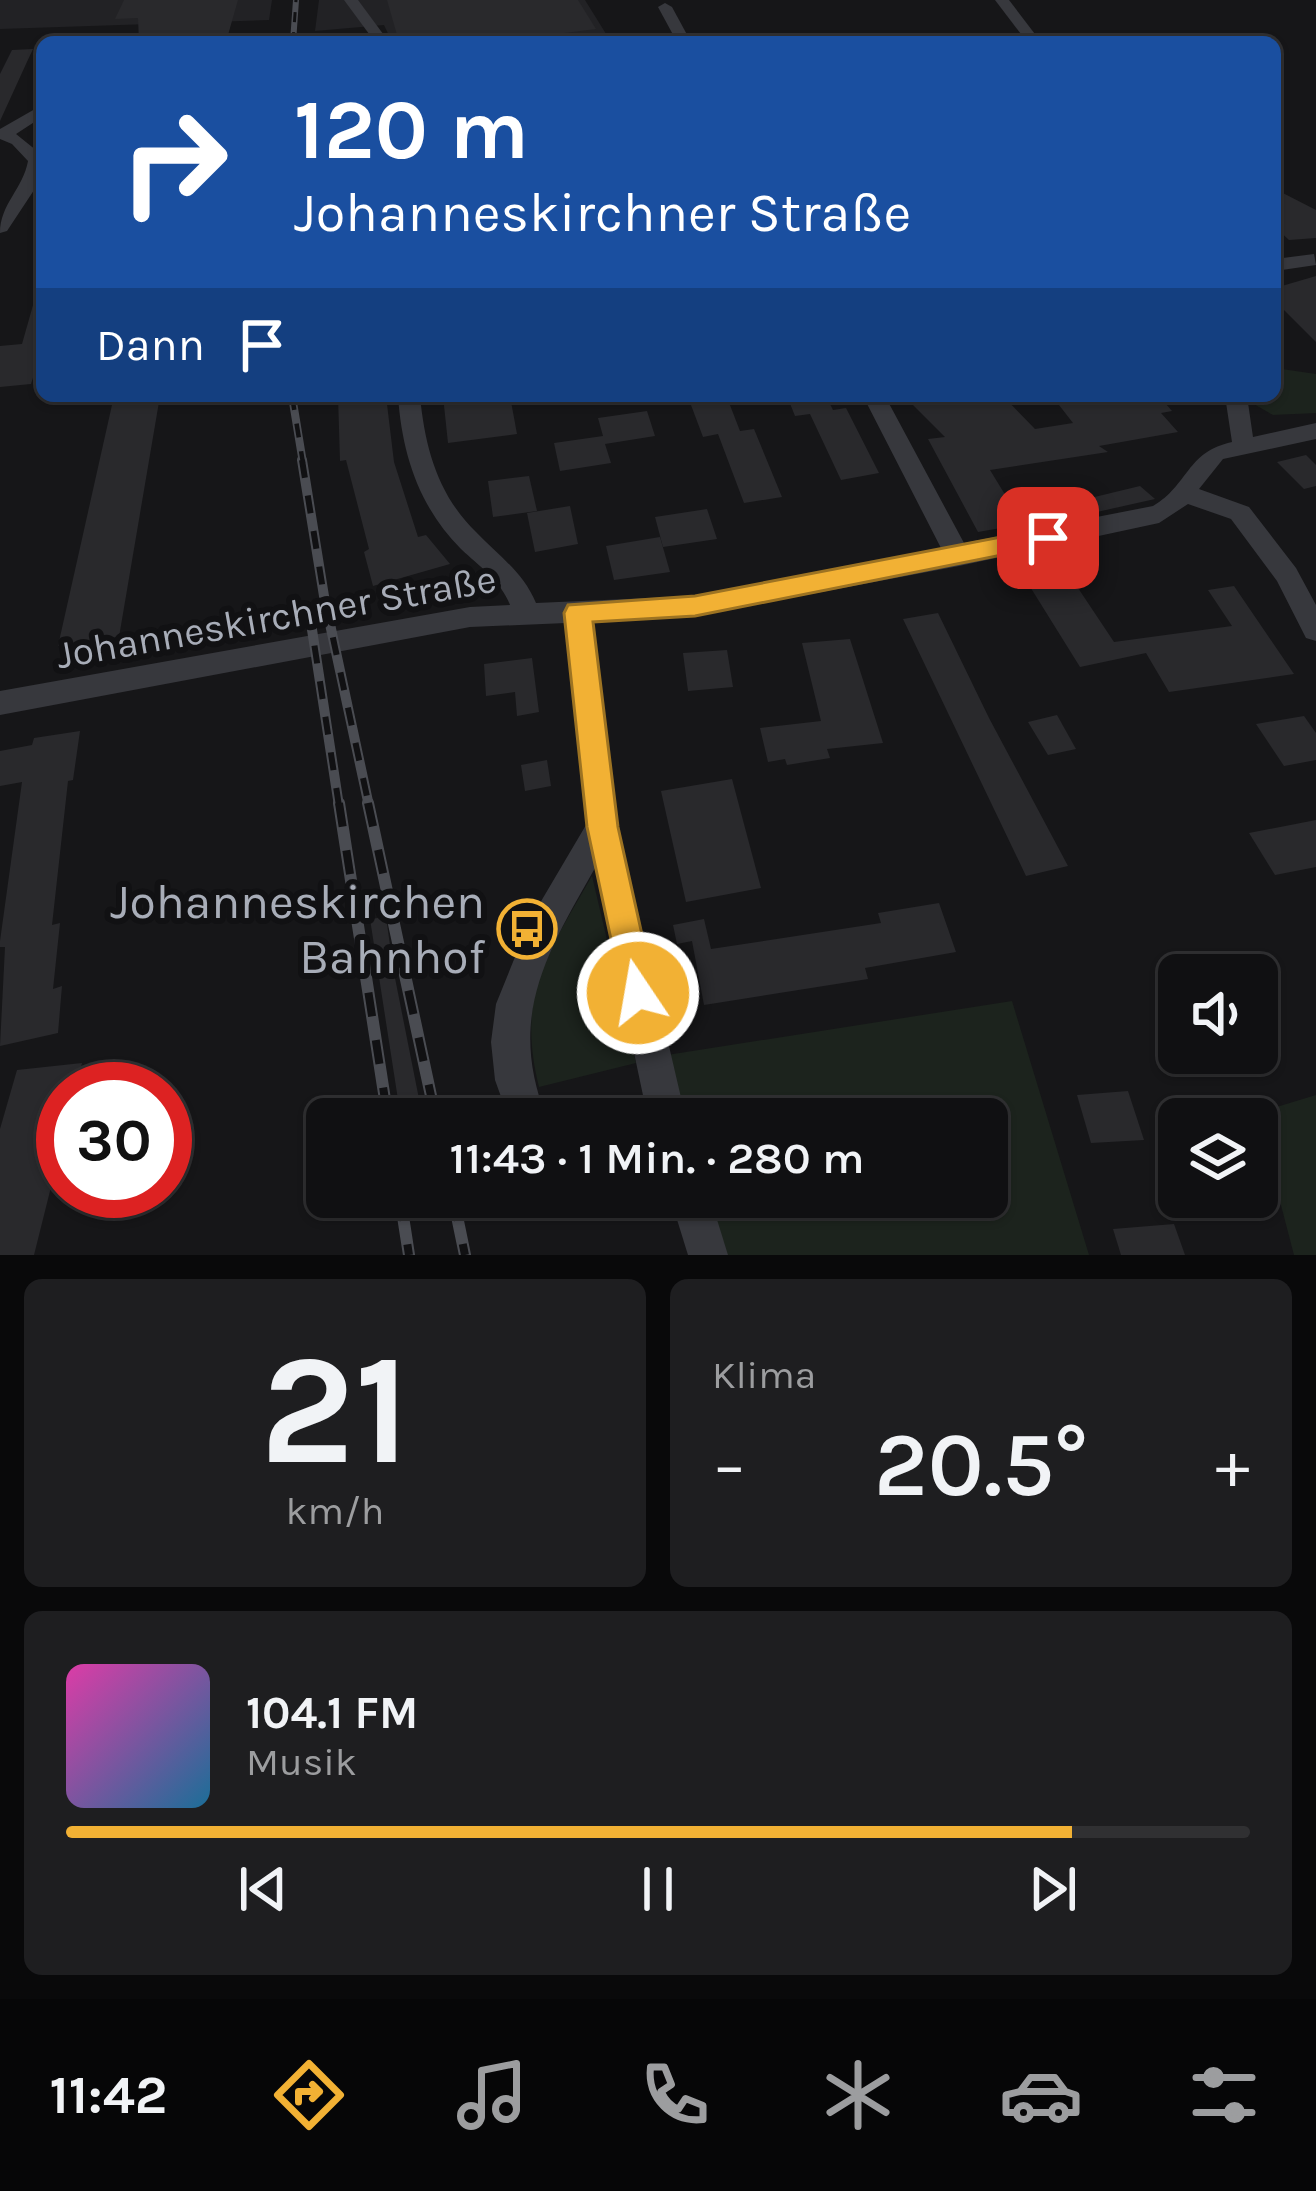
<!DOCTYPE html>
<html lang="de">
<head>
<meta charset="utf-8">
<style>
  body { margin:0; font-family:Karla,sans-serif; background:#1e1e20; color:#f1f3f6; height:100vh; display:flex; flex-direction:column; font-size:45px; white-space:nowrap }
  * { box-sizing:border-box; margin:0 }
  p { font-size:39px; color:#9c9d9f }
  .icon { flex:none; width:66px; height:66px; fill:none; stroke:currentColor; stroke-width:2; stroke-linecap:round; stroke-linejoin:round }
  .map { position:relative; height:1255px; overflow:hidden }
  .side { display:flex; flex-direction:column; gap:24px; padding:24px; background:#09090a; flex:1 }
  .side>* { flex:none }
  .top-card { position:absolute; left:36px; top:36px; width:1245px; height:366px; border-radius:18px; box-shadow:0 3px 9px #0004,0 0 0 3px #303032; background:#1a4fa0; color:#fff; overflow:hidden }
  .tools { position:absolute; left:1158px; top:954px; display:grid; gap:24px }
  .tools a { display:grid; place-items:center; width:120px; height:120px; border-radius:18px; background:#101012; box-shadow:0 3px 9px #0004,0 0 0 3px #303032; font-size:60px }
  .speed { position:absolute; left:36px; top:1062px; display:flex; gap:24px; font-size:60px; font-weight:700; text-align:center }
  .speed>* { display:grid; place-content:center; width:156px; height:156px; border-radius:50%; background:#101012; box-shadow:0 3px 9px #0004,0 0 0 3px #303032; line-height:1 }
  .speed .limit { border:18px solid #d22; background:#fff; color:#111 }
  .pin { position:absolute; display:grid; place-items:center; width:102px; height:102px; color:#fff; margin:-51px; border-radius:24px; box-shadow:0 6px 18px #0006 }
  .me { position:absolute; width:132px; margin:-66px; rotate:348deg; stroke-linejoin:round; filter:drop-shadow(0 0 9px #0008) }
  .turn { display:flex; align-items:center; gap:42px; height:252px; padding:0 60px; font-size:54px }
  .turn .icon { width:156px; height:156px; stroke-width:2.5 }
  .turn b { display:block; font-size:84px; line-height:102px }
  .then { display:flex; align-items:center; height:114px; padding:0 60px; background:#0003; gap:24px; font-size:45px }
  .big { font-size:90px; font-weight:600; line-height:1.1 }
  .side .card { flex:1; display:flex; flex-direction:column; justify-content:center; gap:18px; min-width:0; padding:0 42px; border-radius:18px; background:#1e1e20 }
  .side .dial { align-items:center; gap:0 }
  .dial b { font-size:156px; line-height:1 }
  .song { display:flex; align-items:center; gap:36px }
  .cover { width:144px; height:144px; border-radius:18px; background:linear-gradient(135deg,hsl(320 70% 55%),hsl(200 70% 35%)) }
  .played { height:12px; border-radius:6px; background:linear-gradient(90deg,#f2b134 85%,#303032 85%) }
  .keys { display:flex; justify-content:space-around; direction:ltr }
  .heat { display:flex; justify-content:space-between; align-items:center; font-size:66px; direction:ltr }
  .side .tiles { flex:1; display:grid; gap:24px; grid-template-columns:1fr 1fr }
  .card:last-child { grid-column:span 2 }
  .trip { position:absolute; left:306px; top:1098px; width:702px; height:120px; border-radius:18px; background:#101012; box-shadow:0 3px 9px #0004,0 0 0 3px #303032; font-weight:600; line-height:120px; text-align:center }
  .tab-bar { display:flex; height:192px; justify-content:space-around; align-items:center; background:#060607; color:#9c9d9f }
  .tab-bar .icon { width:84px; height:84px }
  .tab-bar .current { color:#f2b134 }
  .tab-bar b { font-size:54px; color:#f1f3f6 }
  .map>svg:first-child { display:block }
</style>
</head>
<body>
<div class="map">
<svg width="1316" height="1255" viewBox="0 0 1316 1255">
  <rect width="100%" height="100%" fill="#161618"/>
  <g fill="#222225">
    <polygon points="0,0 272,0 269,20 0,29"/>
    <polygon points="319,0 585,0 608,37 570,42 392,42 384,25 315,31"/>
  </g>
  <g fill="#1c231d">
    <polygon points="1275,368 1316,374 1316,413 1273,415 1254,404 1252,396 1275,396"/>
    <path d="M592 876 636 1063 539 1087C516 993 547 955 592 876Z"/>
    <polygon points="1012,1001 1089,1255 721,1255 702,1197 987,1197 987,1119 681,1119 667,1055"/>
    <polygon points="1316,1095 1316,1255 1294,1255 1257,1113"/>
  </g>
  <g fill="#29292c">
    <polygon points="124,0 238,0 226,42 139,42 138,18 115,19"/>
    <polygon points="387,0 578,0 596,29 494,42 399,42"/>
    <polygon points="33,49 26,64 0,121 0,74 12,50"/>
    <polygon points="1275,189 1316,210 1316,238 1289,240 1275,227"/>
    <polygon points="1316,276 1316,342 1275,301 1275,288"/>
    <polygon points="37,291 42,292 42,349 31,384 0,387 0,346 22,344"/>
    <polygon points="114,396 160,396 119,637 58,646"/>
    <polygon points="338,396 386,396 394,462 418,537 426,535 450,564 373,586 364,552 369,549 346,460 340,461"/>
    <polygon points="443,396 510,396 517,434 448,443"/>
    <polygon points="787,396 826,396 833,410 846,408 879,473 841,480 810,414 795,416"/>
    <polygon points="937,396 1003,396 1035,429 1073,423 1052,396 1159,396 1172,411 1161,413 1178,432 1099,446 1108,452 990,470 1023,524 978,532 928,439 945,437 912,404"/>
    <polygon points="728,400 740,431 754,429 782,497 744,503 718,434 703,437 691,405"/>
    <polygon points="647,411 655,436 605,444 611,463 560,471 554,443 603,436 598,418"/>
    <polygon points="1306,455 1316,465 1316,486 1304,489 1277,462"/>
    <polygon points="529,476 537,511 493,517 488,481"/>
    <polygon points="1140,486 1155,499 1088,514 1078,501"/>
    <polygon points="570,506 578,544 535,552 527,513"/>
    <polygon points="707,509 717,539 663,547 655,517"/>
    <polygon points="660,537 670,572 614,580 606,546"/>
    <polygon points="1060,561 1114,642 1232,626 1208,590 1234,586 1294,674 1169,692 1146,653 1080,667 1019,569"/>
    <polygon points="938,613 989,718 1068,866 1026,876 903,619"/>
    <polygon points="850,639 883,743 827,749 830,758 787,765 785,759 768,762 760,728 821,721 802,643"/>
    <polygon points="727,650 733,687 688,691 683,653"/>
    <polygon points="532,658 539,712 517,716 515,692 486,696 484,664"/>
    <polygon points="1057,715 1076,749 1048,755 1028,722"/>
    <polygon points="1304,716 1316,733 1316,760 1284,766 1256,724"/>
    <polygon points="80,731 73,780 68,781 52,925 60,923 53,989 62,986 58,1033 0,1046 5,947 0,947 0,941 22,782 0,786 0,751 32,745 34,738"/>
    <polygon points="547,760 551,786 525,791 521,765"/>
    <polygon points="732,779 761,888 686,902 661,791"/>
    <polygon points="1316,820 1316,867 1275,875 1249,833"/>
    <polygon points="939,903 956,952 865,968 868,979 704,1005 692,941 677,944 673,925 704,919 711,949 881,923 878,913"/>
    <polygon points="386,917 394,973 423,1119 401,1119 370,919"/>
    <polygon points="82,1063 75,1089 63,1089 63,1139 34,1255 0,1255 0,1129 17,1070"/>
    <polygon points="1128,1091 1144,1140 1091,1143 1077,1095"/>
    <polygon points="1174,1224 1185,1255 1121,1255 1113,1229"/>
  </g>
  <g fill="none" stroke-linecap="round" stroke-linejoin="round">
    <g fill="#37383d" fill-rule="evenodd">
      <polygon points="344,0 358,0 389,42 375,42"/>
      <polygon points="995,0 1009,0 1041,42 1027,42"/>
      <polygon points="665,3 672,7 691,42 677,42 658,7"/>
      <polygon points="77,33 84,37 83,42 69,42"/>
      <path d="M42 105V117L16 134 42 155V178L7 231 0 233C0 204 23 189 28 161L12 144 0 139V129Z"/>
      <polygon points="1314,254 1316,265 1275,271 1275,259"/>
      <path d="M398 396H420C425 448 438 495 476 532 499 556 523 572 536 603L695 596 941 548 863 396H885L964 543 1153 506C1189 485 1186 452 1232 442L1225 396H1247L1253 437 1316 423V439L1223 459 1199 489 1249 507 1296 568 1316 605V641L1306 638 1277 581 1231 519 1188 504 1159 523 959 566 695 616 592 621 618 827 686 1119H648L595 868C545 956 507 1018 547 1119H509L495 1080 491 1042 496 1004 530 920 586 825 566 623 470 627 0 715V691L470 607 510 605C501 581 479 566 461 549 419 507 402 454 398 396Z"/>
      <polygon points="670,1197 710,1197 728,1255 688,1255"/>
    </g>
    <defs>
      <polyline id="rail-far3" points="293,42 296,0"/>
      <polyline id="rail-far2" points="292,396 303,463"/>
      <g id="rail-far1">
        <polyline points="302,460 324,596 369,806"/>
        <polyline points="309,610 339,806"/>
      </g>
      <g id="rail">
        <polyline points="339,803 388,1119"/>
        <polyline points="368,803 436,1119"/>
        <polyline points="400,1197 409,1255"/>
        <polyline points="453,1197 465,1255"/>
      </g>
    </defs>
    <use href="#rail-far3" stroke="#4a4c52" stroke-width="6"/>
    <use href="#rail-far2" stroke="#4a4c52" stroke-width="8"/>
    <use href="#rail-far1" stroke="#4a4c52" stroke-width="10"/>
    <use href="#rail" stroke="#4a4c52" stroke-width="12"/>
    <use href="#rail-far3" stroke="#111113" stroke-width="3" stroke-dasharray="10" stroke-linecap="butt"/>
    <use href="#rail-far2" stroke="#111113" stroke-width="4.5" stroke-dasharray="14" stroke-linecap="butt"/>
    <use href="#rail-far1" stroke="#111113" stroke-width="6" stroke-dasharray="18" stroke-linecap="butt"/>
    <use href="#rail" stroke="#111113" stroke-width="8" stroke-dasharray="24" stroke-linecap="butt"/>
  </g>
  <polygon fill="#f2b134" stroke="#9d7322" stroke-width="3" points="1048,528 1057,531 1061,538 1057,544 695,616 593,622 618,827 655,993 650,1005 638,1011 625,1005 587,827 564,613 568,605 695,596"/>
  <defs>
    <symbol id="bus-ring" viewBox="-11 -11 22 22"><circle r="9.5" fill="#111113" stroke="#f2b134" stroke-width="1.5"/><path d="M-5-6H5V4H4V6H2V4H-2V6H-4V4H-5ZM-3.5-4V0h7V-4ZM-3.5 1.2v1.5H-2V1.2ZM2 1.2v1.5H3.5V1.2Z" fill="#f2b134"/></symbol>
  </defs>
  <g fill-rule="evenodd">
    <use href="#bus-ring" x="494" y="896" width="66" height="66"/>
  </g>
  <g text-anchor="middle" stroke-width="12" stroke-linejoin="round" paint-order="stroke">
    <g font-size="39" fill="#a8adb8" stroke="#111113">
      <text transform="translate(276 616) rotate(-10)" y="14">Johanneskirchner Straße</text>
    </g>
    <g font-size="48" fill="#a8adb8" stroke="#111113" text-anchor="end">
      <text x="485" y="918">Johanneskirchen<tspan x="485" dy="55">Bahnhof</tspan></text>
    </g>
  </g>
</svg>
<div class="tools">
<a><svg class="icon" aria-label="sound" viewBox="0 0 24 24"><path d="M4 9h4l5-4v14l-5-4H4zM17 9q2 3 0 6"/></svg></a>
<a><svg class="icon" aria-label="layers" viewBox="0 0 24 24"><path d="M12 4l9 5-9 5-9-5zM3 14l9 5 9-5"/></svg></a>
</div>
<div class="speed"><div class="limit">30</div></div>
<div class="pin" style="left:1048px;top:538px;background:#d93025"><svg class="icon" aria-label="arrive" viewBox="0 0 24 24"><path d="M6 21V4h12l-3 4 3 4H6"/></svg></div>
<svg class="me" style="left:638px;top:993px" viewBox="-20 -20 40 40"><circle r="17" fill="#f2b134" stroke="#fff" stroke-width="3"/><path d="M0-11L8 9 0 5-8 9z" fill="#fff"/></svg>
<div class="trip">11:43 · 1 Min. · 280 m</div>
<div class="top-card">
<div class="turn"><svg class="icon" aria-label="right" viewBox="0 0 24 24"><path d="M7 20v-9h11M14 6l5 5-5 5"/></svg><div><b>120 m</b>Johanneskirchner Straße</div></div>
<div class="then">Dann<svg class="icon" aria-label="arrive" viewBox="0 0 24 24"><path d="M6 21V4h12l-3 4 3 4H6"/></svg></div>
</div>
</div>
<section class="side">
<div class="tiles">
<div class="card dial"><b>21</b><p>km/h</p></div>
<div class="card"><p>Klima</p>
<div class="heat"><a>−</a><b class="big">20.5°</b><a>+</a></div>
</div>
<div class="card">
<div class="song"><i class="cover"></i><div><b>104.1 FM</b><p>Musik</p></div></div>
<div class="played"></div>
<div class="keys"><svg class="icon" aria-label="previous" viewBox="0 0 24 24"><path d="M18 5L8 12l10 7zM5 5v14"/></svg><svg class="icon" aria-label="pause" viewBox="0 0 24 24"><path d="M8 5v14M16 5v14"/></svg><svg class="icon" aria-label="next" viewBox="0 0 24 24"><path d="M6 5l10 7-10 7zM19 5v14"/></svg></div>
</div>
</div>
</section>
<nav class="tab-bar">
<b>11:42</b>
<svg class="icon current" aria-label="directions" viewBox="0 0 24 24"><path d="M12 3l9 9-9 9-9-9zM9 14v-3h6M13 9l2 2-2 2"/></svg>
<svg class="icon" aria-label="music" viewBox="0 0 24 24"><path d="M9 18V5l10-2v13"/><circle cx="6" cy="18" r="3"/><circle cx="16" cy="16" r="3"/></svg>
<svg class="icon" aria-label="phone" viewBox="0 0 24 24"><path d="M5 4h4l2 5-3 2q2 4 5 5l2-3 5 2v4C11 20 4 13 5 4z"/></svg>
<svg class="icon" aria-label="climate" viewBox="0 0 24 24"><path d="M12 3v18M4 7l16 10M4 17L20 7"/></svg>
<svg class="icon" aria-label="car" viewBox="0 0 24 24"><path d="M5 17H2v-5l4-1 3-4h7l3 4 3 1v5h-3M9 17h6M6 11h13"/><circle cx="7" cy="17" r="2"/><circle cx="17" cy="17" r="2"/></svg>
<svg class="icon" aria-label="filters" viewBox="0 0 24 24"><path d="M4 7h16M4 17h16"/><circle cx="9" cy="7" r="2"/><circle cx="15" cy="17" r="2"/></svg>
</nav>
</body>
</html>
